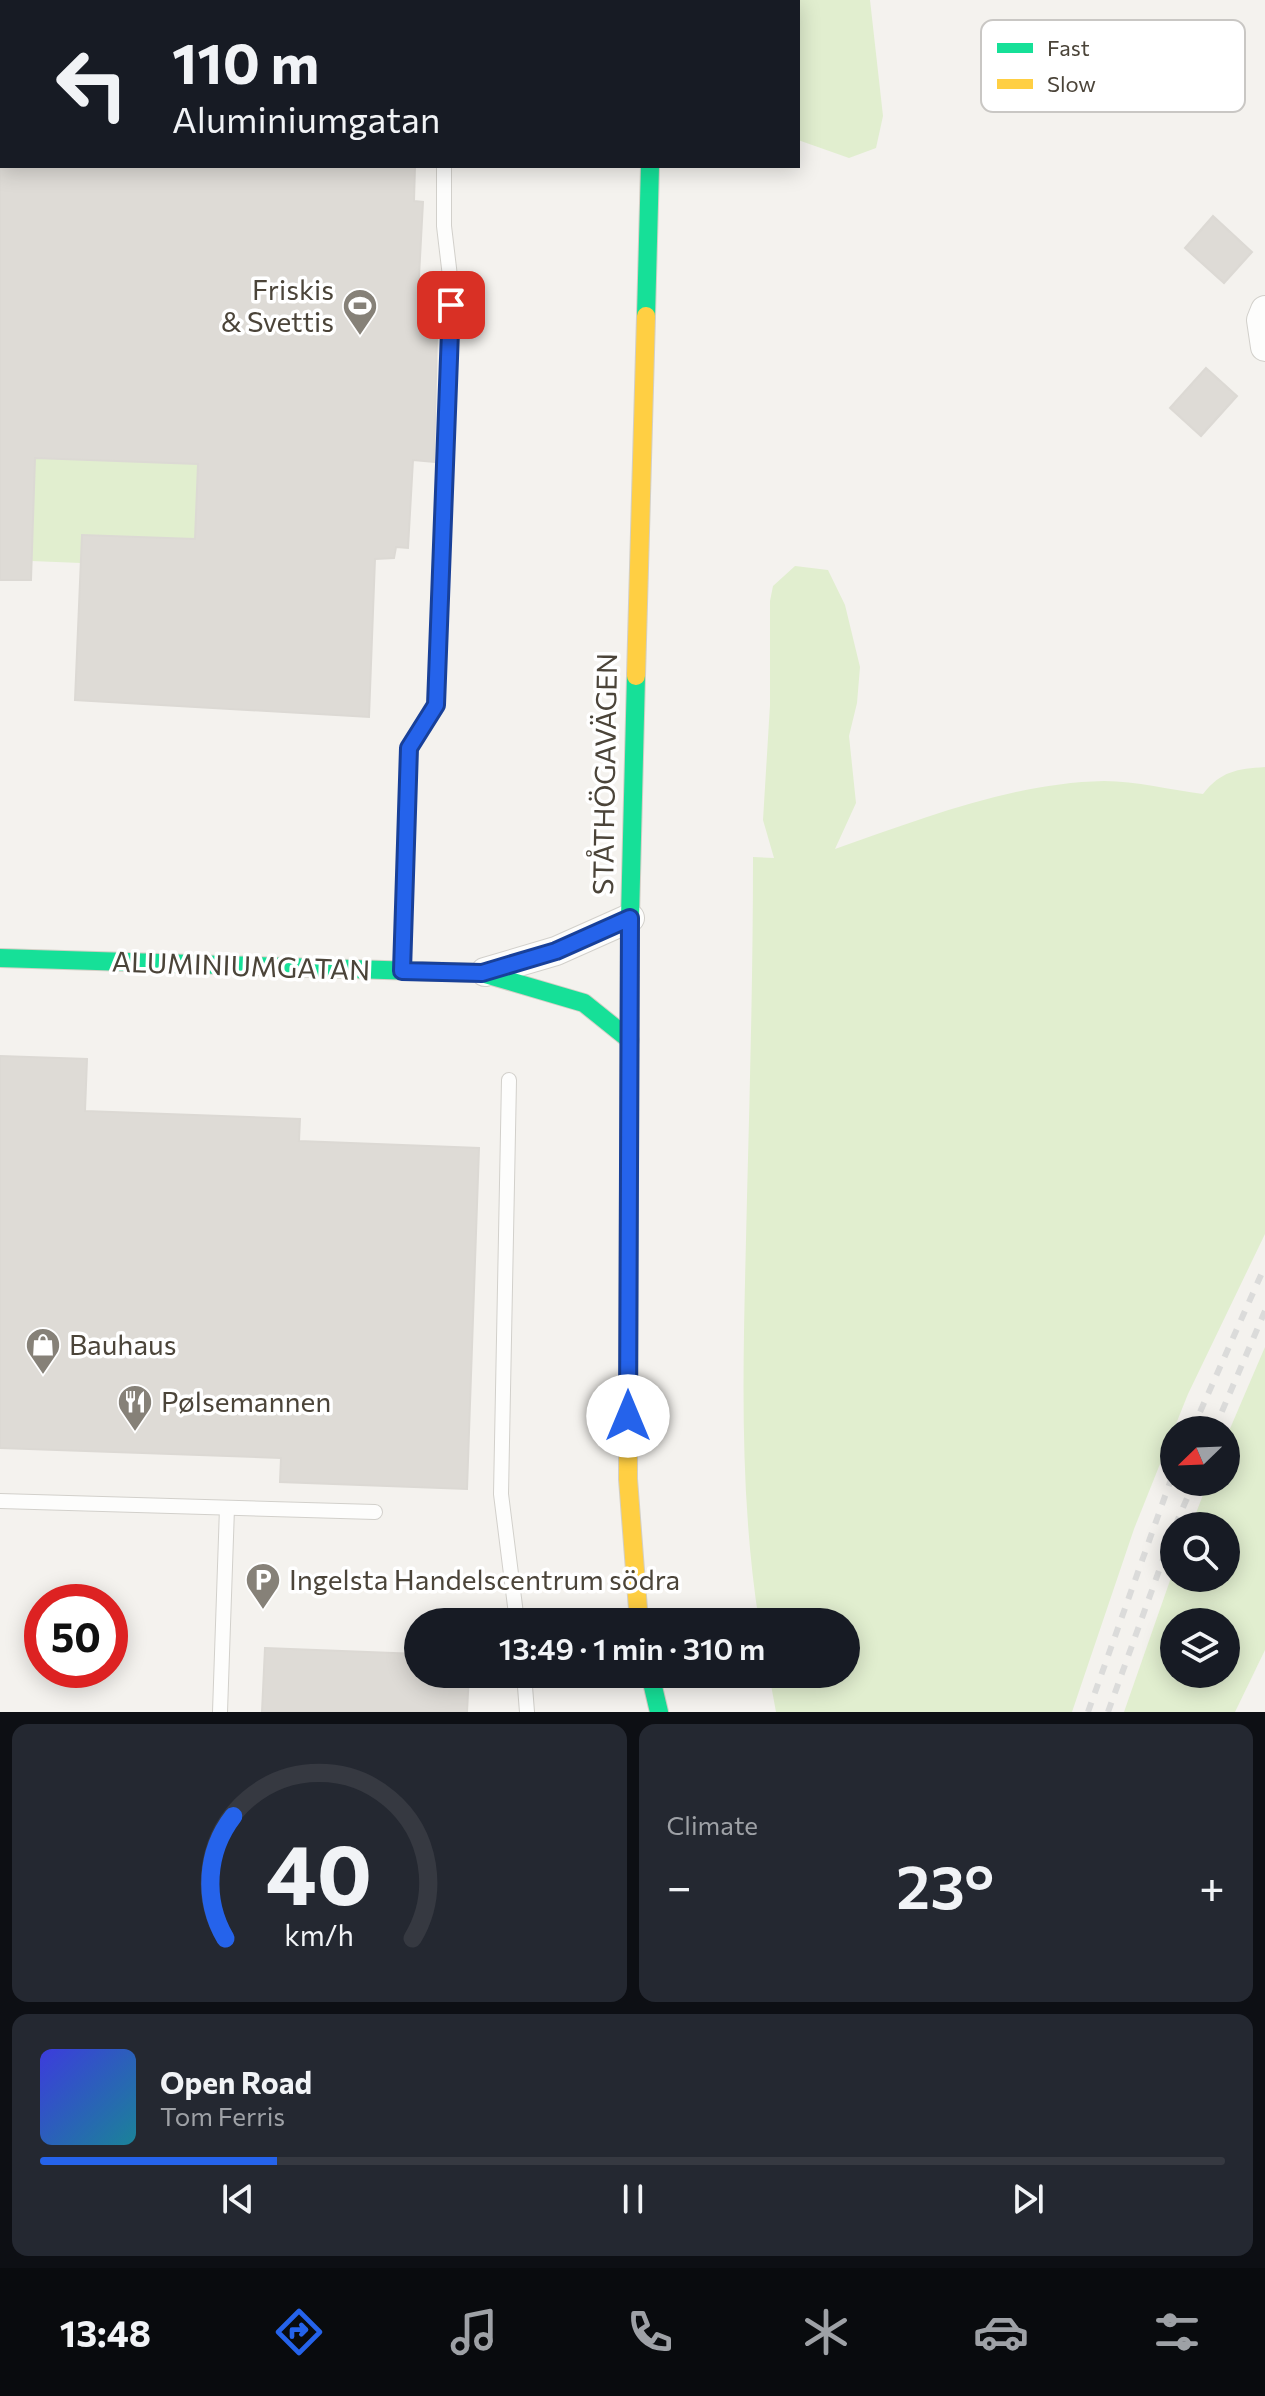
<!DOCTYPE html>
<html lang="en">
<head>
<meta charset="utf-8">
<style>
  body { margin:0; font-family:Commissioner,sans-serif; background:#242831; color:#f1f3f6; height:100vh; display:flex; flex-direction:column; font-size:30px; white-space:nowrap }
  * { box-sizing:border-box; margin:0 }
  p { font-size:26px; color:#9ea1a6 }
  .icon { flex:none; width:44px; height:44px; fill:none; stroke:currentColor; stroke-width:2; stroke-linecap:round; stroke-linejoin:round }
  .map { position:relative; height:1712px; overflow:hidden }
  .side { display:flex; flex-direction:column; gap:12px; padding:12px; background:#0d0f14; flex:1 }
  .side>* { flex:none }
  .banner { position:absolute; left:0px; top:0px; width:800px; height:168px; box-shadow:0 4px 20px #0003; background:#171b24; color:#f1f3f6; overflow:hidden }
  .needle { width:52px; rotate:247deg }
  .controls { position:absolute; left:1160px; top:1416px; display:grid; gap:16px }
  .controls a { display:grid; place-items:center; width:80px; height:80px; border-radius:50%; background:#171b24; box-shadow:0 4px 20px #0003; font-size:40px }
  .speed { position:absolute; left:24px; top:1584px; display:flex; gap:16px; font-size:40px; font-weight:700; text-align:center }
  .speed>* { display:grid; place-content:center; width:104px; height:104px; border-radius:50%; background:#171b24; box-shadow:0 4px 20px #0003; line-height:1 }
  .speed .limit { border:12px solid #d22; background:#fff; color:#111 }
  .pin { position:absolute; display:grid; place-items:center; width:68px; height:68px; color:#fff; margin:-34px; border-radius:16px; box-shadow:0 4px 12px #0006 }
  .me { position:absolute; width:88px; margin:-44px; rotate:0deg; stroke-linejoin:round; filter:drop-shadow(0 0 6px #0008) }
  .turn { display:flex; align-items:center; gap:28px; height:168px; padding:0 40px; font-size:36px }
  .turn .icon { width:104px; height:104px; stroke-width:2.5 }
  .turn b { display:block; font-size:56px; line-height:68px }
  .big { font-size:60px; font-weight:600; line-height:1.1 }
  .side .tile { flex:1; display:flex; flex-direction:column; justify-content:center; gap:12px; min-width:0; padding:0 28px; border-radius:16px; background:#242831 }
  .side .dial { align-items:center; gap:0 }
  .dial svg { height:208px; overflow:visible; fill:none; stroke:#363941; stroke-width:7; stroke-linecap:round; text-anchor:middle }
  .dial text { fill:#f1f3f6; stroke:none }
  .song { display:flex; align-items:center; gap:24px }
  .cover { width:96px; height:96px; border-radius:12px; background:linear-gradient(135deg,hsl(240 70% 55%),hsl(190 70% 35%)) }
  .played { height:8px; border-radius:4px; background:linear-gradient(90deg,#2563eb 20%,#363941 20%) }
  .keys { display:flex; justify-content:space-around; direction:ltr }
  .heat { display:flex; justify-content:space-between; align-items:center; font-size:44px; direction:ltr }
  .side .tiles { flex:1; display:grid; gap:12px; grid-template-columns:1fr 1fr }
  .tile:last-child { grid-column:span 2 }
  .trip { position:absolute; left:404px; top:1608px; width:456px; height:80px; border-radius:40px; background:#171b24; box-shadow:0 4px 20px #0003; font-weight:600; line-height:80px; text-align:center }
  .tab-bar { display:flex; height:128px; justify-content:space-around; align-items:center; background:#090b0e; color:#9ea1a6 }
  .tab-bar .icon { width:56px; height:56px }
  .tab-bar .current { color:#2563eb }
  .tab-bar b { font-size:36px; color:#f1f3f6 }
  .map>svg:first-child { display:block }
</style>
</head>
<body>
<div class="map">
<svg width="1265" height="1712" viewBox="0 0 1265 1712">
  <rect width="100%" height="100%" fill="#f4f2ee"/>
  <g fill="#e1eecf" fill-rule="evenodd">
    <polygon points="786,0 870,0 883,116 876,148 849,158 798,140 798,2"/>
    <polygon points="35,458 198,464 195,539 82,535 81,563 31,561"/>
    <path d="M795 566 828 570 845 605 860 667 857 703 849 736 856 803 835 849C922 819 1011 783 1104 781 1136 781 1171 790 1203 794 1221 771 1237 769 1265 767V1234L1188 1394 1134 1529 1072 1712H776L769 1674H846V1622H759C737 1481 744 1340 747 1197 750 1084 753 970 753 857L774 858 763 820 770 705V601L773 586Z"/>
    <path d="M1265 1347V1650L1235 1712H1124L1174 1569V1578H1226V1526H1191L1208 1482H1226V1438ZM1226 1622V1674H1174V1622Z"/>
  </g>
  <g fill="#dedbd6" stroke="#dcd9d4" stroke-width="2">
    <polygon points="0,166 415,166 414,201 423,202 418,295 438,294 434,462 413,460 408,548 396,547 394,558 375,559 369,717 75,700 82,535 195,539 198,464 35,458 31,580 0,580"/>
    <polygon points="1213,216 1252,252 1224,283 1185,248"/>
    <polygon points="1206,368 1237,396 1201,436 1170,408"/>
    <polygon points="0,1056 87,1059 85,1111 300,1119 299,1141 479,1148 467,1489 280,1482 281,1458 0,1448"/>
    <polygon points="265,1648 418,1654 418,1674 469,1674 467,1712 262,1712"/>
  </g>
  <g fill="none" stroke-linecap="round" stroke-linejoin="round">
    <defs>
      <g id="lane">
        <polyline points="456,2 456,0"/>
        <polyline points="402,969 409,748 436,705 451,285 444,226 444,166"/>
        <polyline points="509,1080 501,1494 517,1622"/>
        <polyline points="0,1501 375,1512"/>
        <polyline points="524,1674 527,1712"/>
        <polyline points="220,1712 227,1508"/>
      </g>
      <g id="street">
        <polyline points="1265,310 1261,320 1265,347"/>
        <polyline points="485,972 556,951 630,918"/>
      </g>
      <g id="fast">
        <polyline points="646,316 650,166"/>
        <polyline points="0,958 482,973 584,1003 630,1040"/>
        <polyline points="629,1191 630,918 636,676"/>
        <polyline points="650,1674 659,1712"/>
      </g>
      <g id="slow">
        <polyline points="656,0 656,2"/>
        <polyline points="636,676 646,316"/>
        <polyline points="629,1191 628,1479 639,1622"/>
      </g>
    </defs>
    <use href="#lane" stroke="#d2d0cb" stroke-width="16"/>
    <use href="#street" stroke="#d2d0cb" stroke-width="30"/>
    <use href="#fast" stroke="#d3cfc5" stroke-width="20"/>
    <use href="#slow" stroke="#d3cfc5" stroke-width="20"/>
    <use href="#lane" stroke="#fdfdfc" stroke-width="14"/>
    <use href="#street" stroke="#fdfdfc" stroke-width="28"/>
    <use href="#fast" stroke="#16e098" stroke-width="18"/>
    <use href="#slow" stroke="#ffcf43" stroke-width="18"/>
    <g stroke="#dbdbda" stroke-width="6" stroke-dasharray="10 10" stroke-linecap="butt">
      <polyline points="1192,1430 1265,1266"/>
      <polyline points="1214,1430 1265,1311"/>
      <polyline points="1175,1526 1194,1482"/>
      <polyline points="1088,1712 1174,1471"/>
      <polyline points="1108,1712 1174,1529"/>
    </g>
  </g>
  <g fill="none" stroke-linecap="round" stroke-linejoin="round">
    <defs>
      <polyline id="route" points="451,305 436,705 409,748 402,971 482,973 556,951 630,918 628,1416"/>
    </defs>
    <use href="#route" stroke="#184099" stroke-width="20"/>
    <use href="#route" stroke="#2563eb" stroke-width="14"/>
  </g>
  <defs>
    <symbol id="stadium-pin" viewBox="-11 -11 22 30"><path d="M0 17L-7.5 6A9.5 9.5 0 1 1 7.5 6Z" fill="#868178" stroke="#fff"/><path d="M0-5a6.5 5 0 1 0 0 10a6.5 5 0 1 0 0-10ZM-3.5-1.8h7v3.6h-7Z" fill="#fff"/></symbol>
    <symbol id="shop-pin" viewBox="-11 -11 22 30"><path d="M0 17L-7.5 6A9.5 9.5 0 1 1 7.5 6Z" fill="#868178" stroke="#fff"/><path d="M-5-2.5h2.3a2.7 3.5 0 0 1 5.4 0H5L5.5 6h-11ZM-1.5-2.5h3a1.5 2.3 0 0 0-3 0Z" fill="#fff"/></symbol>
    <symbol id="restaurant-pin" viewBox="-11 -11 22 30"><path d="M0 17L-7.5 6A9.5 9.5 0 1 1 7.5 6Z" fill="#868178" stroke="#fff"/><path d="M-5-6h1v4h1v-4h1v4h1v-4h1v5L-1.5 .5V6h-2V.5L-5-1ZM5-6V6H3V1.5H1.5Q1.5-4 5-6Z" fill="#fff"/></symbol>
    <symbol id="parking-pin" viewBox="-11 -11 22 30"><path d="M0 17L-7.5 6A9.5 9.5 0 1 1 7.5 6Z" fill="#868178" stroke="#fff"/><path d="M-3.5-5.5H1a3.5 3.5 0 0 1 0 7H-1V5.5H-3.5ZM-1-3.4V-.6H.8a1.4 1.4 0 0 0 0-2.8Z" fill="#fff"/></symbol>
  </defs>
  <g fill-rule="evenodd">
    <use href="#stadium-pin" x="340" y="286" width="40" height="54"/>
    <use href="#shop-pin" x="23" y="1325" width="40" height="54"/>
    <use href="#restaurant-pin" x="115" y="1382" width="40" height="54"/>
    <use href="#parking-pin" x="243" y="1560" width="40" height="54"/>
  </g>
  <g text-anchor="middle" stroke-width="7" stroke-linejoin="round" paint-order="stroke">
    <g font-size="28" fill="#4b4439" stroke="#fff" text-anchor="start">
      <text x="334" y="300" text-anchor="end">Friskis<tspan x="334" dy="32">&amp; Svettis</tspan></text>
      <text x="69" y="1355">Bauhaus</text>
      <text x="161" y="1412">Pølsemannen</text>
      <text x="289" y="1590">Ingelsta Handelscentrum södra</text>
    </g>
    <g font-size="28" fill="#4b4439" stroke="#fff">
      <text transform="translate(605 774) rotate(-89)" y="10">STÅTHÖGAVÄGEN</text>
      <text transform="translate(241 966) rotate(2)" y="10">ALUMINIUMGATAN</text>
    </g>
  </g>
  <rect x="981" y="20" width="264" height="92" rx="12" fill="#fff" stroke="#c9c7c4" stroke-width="2"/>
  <rect x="997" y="43" width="36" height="10" fill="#16e098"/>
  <rect x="997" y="79" width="36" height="10" fill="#ffcf43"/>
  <g font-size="22" fill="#4b4439">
    <text x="1047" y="56">Fast</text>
    <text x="1047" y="92">Slow</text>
  </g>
</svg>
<div class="controls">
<a><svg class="needle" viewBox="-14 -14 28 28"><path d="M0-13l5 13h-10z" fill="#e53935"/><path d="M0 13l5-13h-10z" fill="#9ea1a6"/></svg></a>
<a><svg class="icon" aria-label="search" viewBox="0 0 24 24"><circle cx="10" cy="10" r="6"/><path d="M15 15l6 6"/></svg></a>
<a><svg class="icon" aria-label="layers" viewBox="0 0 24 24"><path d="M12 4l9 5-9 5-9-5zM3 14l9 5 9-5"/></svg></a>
</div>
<div class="speed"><div class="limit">50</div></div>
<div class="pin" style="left:451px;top:305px;background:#d93025"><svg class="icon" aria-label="arrive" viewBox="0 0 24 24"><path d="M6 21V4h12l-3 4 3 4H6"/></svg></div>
<svg class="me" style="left:628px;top:1416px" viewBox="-20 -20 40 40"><circle r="19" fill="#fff"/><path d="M0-13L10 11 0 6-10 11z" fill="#2563eb"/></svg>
<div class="trip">13:49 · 1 min · 310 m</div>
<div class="banner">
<div class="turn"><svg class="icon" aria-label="left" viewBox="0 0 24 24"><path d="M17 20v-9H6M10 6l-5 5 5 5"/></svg><div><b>110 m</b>Aluminiumgatan</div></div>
</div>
</div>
<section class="side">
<div class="tiles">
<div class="tile dial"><svg viewBox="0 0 100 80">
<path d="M14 69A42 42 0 1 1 86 69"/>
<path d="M14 69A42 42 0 0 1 17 22" stroke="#2563eb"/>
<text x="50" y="56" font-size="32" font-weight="700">40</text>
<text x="50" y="72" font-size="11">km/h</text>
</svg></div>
<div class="tile"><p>Climate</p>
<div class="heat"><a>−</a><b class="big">23°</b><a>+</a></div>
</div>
<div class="tile">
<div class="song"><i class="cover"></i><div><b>Open Road</b><p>Tom Ferris</p></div></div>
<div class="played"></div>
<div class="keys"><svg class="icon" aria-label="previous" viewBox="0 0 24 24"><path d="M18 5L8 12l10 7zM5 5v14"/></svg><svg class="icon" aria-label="pause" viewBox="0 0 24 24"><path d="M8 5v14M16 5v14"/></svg><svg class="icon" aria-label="next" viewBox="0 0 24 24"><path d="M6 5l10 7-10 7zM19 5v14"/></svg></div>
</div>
</div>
</section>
<nav class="tab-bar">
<b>13:48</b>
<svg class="icon current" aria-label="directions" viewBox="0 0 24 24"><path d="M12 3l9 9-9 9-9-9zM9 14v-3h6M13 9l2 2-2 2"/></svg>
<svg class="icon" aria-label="music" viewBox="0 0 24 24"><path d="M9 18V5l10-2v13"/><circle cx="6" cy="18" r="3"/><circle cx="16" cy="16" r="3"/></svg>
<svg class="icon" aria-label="phone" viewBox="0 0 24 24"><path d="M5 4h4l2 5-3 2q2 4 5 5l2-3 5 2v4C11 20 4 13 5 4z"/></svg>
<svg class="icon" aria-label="climate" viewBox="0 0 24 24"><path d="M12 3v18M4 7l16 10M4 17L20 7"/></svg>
<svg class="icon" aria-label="car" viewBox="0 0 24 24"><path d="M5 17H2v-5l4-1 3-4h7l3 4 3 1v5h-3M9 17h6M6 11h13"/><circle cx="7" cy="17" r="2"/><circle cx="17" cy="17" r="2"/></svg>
<svg class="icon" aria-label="filters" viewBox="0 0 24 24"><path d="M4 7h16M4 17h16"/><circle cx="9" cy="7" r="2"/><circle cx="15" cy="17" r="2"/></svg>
</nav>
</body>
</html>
